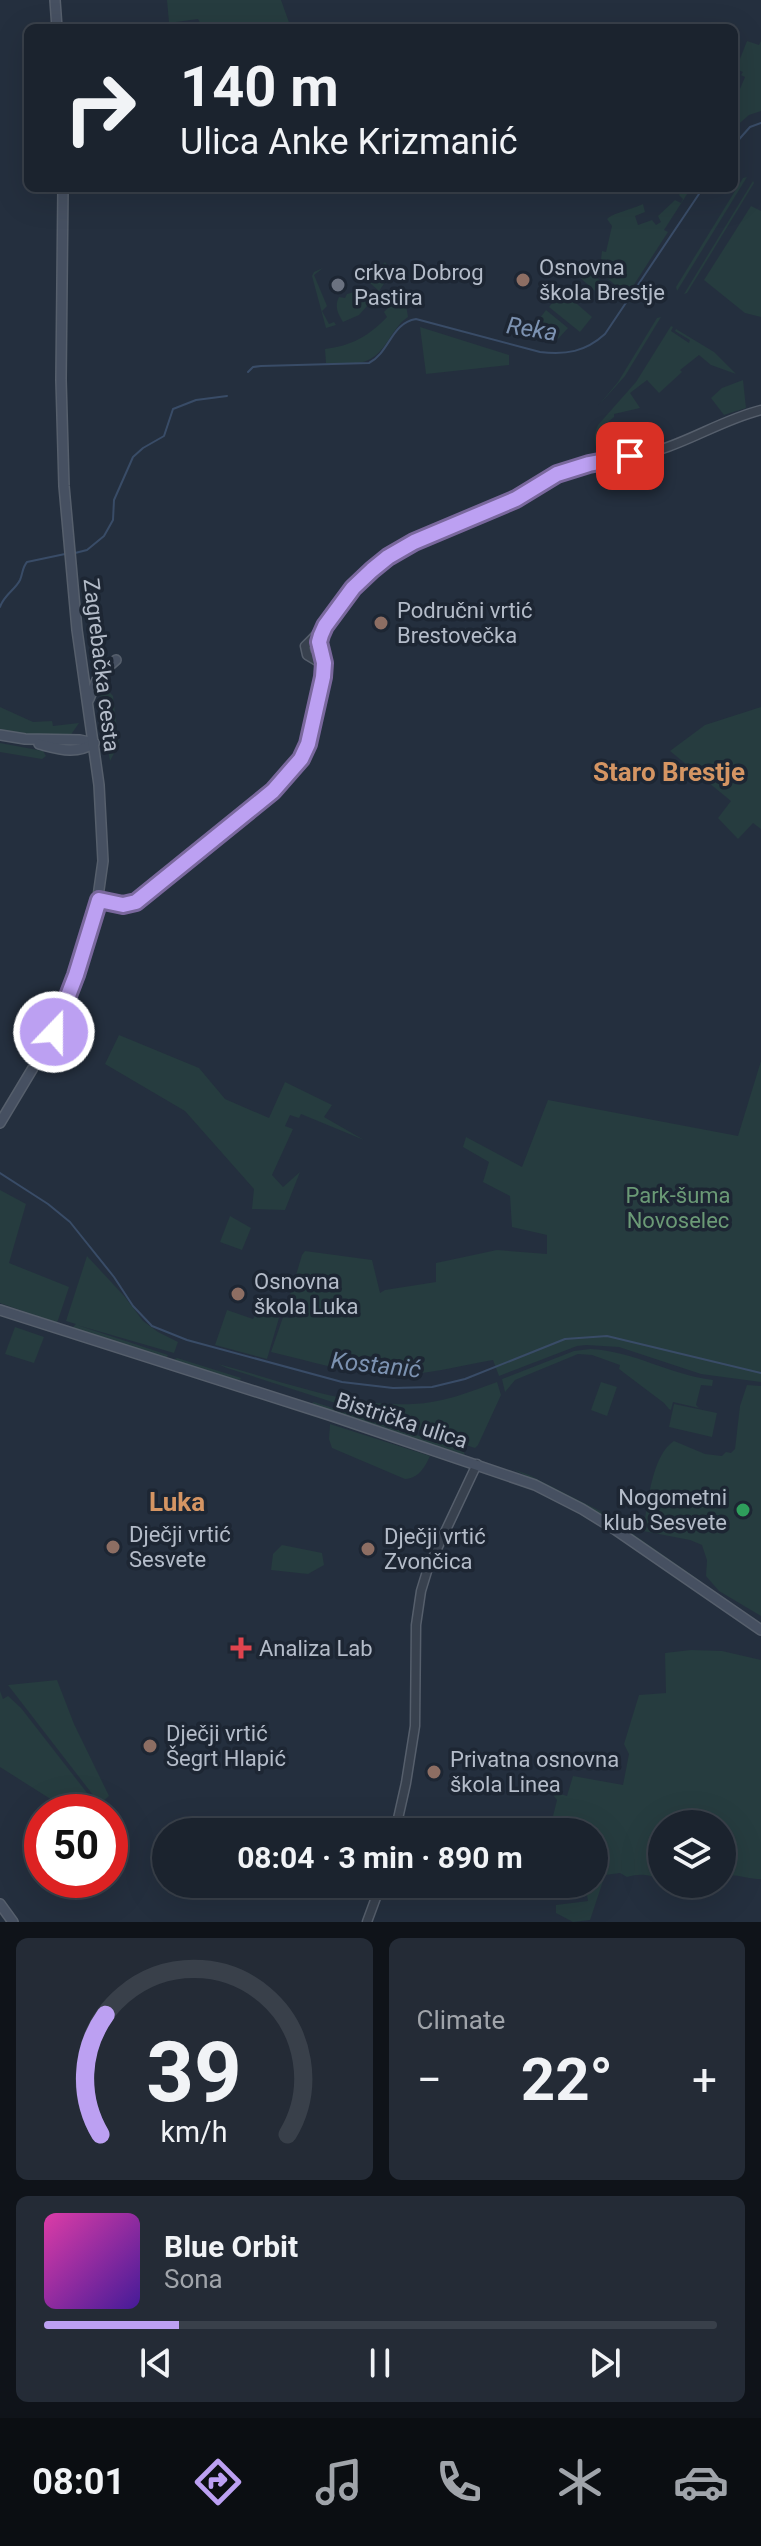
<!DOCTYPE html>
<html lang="en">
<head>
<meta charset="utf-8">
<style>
  body { margin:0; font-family:Roboto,sans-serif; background:#242b36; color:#f1f3f6; height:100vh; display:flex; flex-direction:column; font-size:30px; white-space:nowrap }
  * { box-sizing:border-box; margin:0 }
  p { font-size:26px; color:#a0a4aa }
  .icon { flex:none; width:44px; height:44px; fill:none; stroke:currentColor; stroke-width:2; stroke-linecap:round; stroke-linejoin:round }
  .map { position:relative; height:1922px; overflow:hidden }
  .sheet { display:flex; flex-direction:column; gap:16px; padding:16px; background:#0f1319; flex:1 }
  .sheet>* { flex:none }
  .hud { position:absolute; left:24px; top:24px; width:714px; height:168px; border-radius:12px; box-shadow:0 8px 32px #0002,0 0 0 2px #39404a; background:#1b232e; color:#f1f3f6; overflow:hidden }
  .fabs { position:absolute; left:648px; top:1810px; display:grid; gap:16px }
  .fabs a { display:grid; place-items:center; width:88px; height:88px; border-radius:50%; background:#1b232e; box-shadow:0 8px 32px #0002,0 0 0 2px #39404a; font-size:40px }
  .speed { position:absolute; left:24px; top:1794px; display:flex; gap:16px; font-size:40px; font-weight:700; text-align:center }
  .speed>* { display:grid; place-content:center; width:104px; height:104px; border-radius:50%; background:#1b232e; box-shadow:0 8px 32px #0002,0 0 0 2px #39404a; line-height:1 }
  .speed .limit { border:12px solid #d22; background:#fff; color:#111 }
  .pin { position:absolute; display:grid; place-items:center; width:68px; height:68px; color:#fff; margin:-34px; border-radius:16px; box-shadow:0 4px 12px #0006 }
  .me { position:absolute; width:88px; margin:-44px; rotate:22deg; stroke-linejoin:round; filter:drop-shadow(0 0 6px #0008) }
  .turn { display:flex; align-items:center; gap:28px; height:168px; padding:0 24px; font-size:36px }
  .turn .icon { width:104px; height:104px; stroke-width:2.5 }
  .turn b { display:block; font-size:56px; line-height:68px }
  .big { font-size:60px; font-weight:700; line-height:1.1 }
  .sheet .widget { flex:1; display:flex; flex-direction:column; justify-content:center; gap:12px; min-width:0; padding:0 28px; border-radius:12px; background:#242b36 }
  .sheet .dial { align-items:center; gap:0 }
  .dial svg { height:208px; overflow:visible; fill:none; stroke:#39404a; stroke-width:7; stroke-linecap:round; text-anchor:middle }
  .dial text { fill:#f1f3f6; stroke:none }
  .song { display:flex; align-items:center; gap:24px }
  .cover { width:96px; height:96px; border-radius:12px; background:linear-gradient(135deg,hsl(320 70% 55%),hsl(260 70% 35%)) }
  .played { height:8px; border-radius:4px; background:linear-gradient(90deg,#bca0f2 20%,#39404a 20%) }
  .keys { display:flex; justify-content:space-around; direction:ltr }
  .heat { display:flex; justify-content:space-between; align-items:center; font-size:44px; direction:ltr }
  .sheet .tiles { flex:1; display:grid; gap:16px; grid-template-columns:1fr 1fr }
  .widget:last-child { grid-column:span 2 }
  .trip { position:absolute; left:152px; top:1818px; width:456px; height:80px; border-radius:40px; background:#1b232e; box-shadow:0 8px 32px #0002,0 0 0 2px #39404a; font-weight:700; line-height:80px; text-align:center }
  .menu { display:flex; height:128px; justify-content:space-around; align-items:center; background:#0b0e12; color:#a0a4aa }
  .menu .icon { width:56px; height:56px }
  .menu .on { color:#bca0f2 }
  .menu b { font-size:36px; color:#f1f3f6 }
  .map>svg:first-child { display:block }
</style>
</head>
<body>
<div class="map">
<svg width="761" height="1922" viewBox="0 0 761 1922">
  <rect width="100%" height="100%" fill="#242f3e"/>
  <g fill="#263c3f">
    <polygon points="167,0 281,0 291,28 203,28 198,19 169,23"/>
    <polygon points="747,41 759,45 761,41 761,111 749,115 734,128 734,95 737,96 745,77 741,75 743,72 736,69"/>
    <polygon points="747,177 677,291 676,287 743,178"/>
    <polygon points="753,181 754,183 687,293 684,294"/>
    <path d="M680 188H691L664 230 668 232 626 297 614 290V284L598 270 611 277 615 270 601 259 602 251 606 252 612 226 607 219C613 213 633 209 643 204L645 212 635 216 638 225 652 220 656 225 661 222 658 216 675 200 681 203 683 199 679 195 682 190Z"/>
    <polygon points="751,206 761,211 761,317 745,313 704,280"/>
    <polygon points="385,262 392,272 379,291 362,276 375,274"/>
    <polygon points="584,267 602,282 595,291 577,275"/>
    <polygon points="323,268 314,275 327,306 322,311 329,324 334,322 336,325 326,328 312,276 314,272"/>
    <path d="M357 287 362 288 374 298 359 315 343 322C338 314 334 306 339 297L345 298 347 294 354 292Z"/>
    <polygon points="562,291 592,317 580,332 549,307"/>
    <path d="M400 296 405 298 408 317C400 322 397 328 391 336 372 367 361 364 326 363L325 349C351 346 369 336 387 317L384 312Z"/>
    <polygon points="546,310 568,328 558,339 537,322"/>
    <polygon points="661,317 625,376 598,406 618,382 657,318"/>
    <path d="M671 326 673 327 671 331 689 343 690 340 675 331 676 329 714 352 736 374 711 365 699 355 680 370 682 372 659 393 647 380 630 393 640 408 614 414V417L597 431 602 456C593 448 593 435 598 425L636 382Z"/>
    <polygon points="420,327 509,355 509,365 426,374"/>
    <polygon points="743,380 746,408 724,415 711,398 722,388"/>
    <polygon points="100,682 113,696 119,744 110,761 101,714"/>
    <polygon points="0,707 33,722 52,721 53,726 79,723 70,736 40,736 0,730"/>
    <polygon points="761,707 761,829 753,823 738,839 718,818 731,801 670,751 705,725"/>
    <polygon points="0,743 43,751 46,756 42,759 0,752"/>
    <polygon points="119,1035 199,1068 225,1099 269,1118 285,1082 332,1105 324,1117 364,1140 301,1114 299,1118 290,1115 285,1126 293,1129 272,1175 283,1187 300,1172 285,1210 252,1209 254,1189 185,1111 105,1064"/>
    <path d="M761 1061V1382L701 1374 619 1347 586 1345 577 1346 499 1376 493 1360C458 1366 423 1376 388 1375 348 1373 309 1361 271 1352L283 1317 289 1318 296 1316 297 1305 291 1300 290 1295 302 1255 305 1251 372 1260 380 1293 385 1290 436 1282V1263L497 1250 547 1254V1235L512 1227 510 1196 483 1182 489 1162 463 1147 466 1137 522 1167 548 1100 738 1136Z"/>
    <polygon points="0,1190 26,1204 9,1263 69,1287 57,1323 0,1303"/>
    <polygon points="230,1216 251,1228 242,1250 220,1242"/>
    <polygon points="87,1256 125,1297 143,1321 158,1332 178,1342 174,1353 77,1325 168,1355 166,1359 71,1329 76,1324 66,1321"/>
    <polygon points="227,1310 253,1319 257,1312 279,1318 267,1359 215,1345"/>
    <polygon points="15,1327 44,1337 34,1363 5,1354"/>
    <path d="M590 1349C634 1351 670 1375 713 1380L712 1386 701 1385 696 1405 699 1408 673 1402 671 1410 669 1409 664 1403 619 1369 620 1365 592 1355 578 1354 515 1380 505 1392 502 1379 574 1351Z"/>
    <polygon points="177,1358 241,1378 240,1380 226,1378 172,1361"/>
    <path d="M218 1364C282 1381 346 1407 413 1404 442 1403 470 1392 497 1382L501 1395 478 1445 475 1448 227 1368Z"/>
    <polygon points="601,1382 617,1387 607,1416 591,1410"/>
    <path d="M747 1385 761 1386V1616L719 1591 706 1576 707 1560 702 1545 690 1540 643 1531C648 1505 651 1456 674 1441L705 1454 722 1456 726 1452 731 1453 735 1449 740 1406Z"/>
    <polygon points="314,1402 463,1450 465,1455 310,1405"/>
    <polygon points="674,1404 717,1413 712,1437 669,1427"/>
    <path d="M330 1424 430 1456C425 1467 419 1478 405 1479L332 1448 329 1439Z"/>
    <polygon points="513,1469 529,1475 600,1511 702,1582 702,1584 548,1487"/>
    <polygon points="282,1545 322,1553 324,1565 308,1574 271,1570 273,1554"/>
    <path d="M691 1650 722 1651 761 1660V1879C747 1879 736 1873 722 1876V1824H662V1881C649 1874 641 1873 627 1877L620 1873 605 1875 590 1920 573 1922 556 1913V1905L588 1901 585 1884H594V1832L551 1824 557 1800 550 1791 567 1796 573 1776 623 1785 629 1754 624 1744 639 1695 666 1693 665 1653Z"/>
    <polygon points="57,1680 74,1724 109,1796 100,1804 8,1685"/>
    <polygon points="0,1691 3,1699 8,1696 21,1708 91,1798 98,1811 96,1812 71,1812 0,1767"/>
  </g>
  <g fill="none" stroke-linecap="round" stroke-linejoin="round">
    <g stroke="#394c67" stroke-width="2">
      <polyline points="734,145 750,127 761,123"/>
      <path d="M248 372 253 367 261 366 369 363C390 352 391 323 416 319L540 352C566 355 585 352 605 334L703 188"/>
      <polyline points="75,553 87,550 104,536 113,520 114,500 133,457 143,448 164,436 173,409 196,400 227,396"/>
      <path d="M0 607C4 595 15 590 20 580 23 573 22 568 27 562L65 554"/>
      <polyline points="0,1173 48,1204 70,1222 114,1277 133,1306 152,1326 187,1340 342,1382 393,1388 432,1387 465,1379 565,1339 607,1336 761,1373"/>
    </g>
    <defs>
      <g id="tertiary">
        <path d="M324 668 317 661 307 655 305 646C335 619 354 581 388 557 424 532 470 520 510 501 531 492 548 477 569 469 598 460 630 459 659 450 694 439 725 419 761 410"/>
        <polyline points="99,900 126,905 136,902 273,791 301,759 306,751 323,677 324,663 319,642 323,630"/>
        <polyline points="395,1832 406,1783 415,1726 416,1625 421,1591 428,1568 477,1464"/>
        <polyline points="367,1922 381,1884"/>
      </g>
      <g id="secondary">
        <polyline points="55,0 57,28"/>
        <polyline points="89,699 99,675 116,660"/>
        <polyline points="0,735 25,739 80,740 94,743"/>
        <path d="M39 744C59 749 76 755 94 743"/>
        <polyline points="0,1123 48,1043 65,1005 95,918 103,861 99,785 77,630 64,486 61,380 63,188"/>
        <polyline points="0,1310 329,1415 535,1485 582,1509 613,1528 761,1630"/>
        <polyline points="0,1904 13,1922"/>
      </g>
    </defs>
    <use href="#tertiary" stroke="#565f6c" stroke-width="11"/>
    <use href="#secondary" stroke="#565f6c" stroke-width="12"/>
    <use href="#tertiary" stroke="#38414e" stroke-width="8"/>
    <use href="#secondary" stroke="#465061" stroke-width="9"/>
  </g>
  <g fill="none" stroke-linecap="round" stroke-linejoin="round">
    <defs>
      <polyline id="route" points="54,1032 76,975 99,900 123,905 136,902 273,791 301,759 308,744 323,677 324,663 319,642 321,635 325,626 353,588 372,570 388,557 414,542 516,499 557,474 589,464 630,456"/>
    </defs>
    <use href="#route" stroke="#7a689d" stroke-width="20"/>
    <use href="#route" stroke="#bca0f2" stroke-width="14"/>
  </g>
  <g fill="#8d6e63" stroke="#1d2633" stroke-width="3">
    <circle cx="523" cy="280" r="8"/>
    <circle cx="381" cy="623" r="8"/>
    <circle cx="238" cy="1294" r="8"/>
    <circle cx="113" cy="1547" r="8"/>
    <circle cx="368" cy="1549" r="8"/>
    <circle cx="150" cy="1746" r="8"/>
    <circle cx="434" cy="1772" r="8"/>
  </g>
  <circle fill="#6b7280" stroke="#1d2633" stroke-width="3" cx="338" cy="285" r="8"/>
  <circle fill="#2e9e5b" stroke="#1d2633" stroke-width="3" cx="743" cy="1510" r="8"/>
  <path fill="#e0444e" stroke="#1d2633" stroke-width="3" d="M237 1636h8v8h8v8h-8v8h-8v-8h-8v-8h8z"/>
  <g text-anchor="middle" stroke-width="7" stroke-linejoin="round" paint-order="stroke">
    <g font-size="22" fill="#b4bcc9" stroke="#1d2633" text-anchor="start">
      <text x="539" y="275">Osnovna<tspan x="539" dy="25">škola Brestje</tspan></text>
      <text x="354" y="280">crkva Dobrog<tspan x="354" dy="25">Pastira</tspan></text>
      <text x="397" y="618">Područni vrtić<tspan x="397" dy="25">Brestovečka</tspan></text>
      <text x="254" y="1289">Osnovna<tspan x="254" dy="25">škola Luka</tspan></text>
      <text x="727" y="1505" text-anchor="end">Nogometni<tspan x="727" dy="25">klub Sesvete</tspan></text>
      <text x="129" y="1542">Dječji vrtić<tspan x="129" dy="25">Sesvete</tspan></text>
      <text x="384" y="1544">Dječji vrtić<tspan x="384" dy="25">Zvončica</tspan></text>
      <text x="259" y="1656">Analiza Lab</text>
      <text x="166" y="1741">Dječji vrtić<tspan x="166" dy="25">Šegrt Hlapić</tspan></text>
      <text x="450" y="1767">Privatna osnovna<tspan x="450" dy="25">škola Linea</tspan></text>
    </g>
    <g font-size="22" fill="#b4bcc9" stroke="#1d2633">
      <text transform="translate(102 665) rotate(83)" y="8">Zagrebačka cesta</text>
      <text transform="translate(402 1420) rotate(18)" y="8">Bistrička ulica</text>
    </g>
    <g font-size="22" fill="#6b9a76" stroke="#1d2633">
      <text x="678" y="1203">Park-šuma<tspan x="678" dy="25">Novoselec</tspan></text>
    </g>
    <g font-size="24" font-style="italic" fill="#7c92b1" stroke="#1d2633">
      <text transform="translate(532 329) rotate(9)" y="8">Reka</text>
      <text transform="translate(376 1365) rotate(6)" y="8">Kostanić</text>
    </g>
    <g font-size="26" font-weight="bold" fill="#d59563" stroke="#1d2633">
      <text x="669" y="781">Staro Brestje</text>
      <text x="177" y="1511">Luka</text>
    </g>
  </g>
</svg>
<div class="fabs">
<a><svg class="icon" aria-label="layers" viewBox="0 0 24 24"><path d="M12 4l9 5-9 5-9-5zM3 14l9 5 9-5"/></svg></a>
</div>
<div class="speed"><div class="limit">50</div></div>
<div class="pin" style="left:630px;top:456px;background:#d93025"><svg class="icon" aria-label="arrive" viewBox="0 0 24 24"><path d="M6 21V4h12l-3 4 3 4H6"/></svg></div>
<svg class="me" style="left:54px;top:1032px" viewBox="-20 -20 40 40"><circle r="17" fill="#bca0f2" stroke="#fff" stroke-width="3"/><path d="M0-11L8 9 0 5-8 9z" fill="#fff"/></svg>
<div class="trip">08:04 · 3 min · 890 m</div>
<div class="hud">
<div class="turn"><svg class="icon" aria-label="right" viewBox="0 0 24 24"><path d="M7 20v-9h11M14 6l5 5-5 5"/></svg><div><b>140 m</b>Ulica Anke Krizmanić</div></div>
</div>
</div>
<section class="sheet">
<div class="tiles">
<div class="widget dial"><svg viewBox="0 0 100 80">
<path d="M14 69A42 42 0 1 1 86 69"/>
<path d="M14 69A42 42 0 0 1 16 23" stroke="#bca0f2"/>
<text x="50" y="56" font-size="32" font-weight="700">39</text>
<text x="50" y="72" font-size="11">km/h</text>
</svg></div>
<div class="widget"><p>Climate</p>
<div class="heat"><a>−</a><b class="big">22°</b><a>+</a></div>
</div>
<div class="widget">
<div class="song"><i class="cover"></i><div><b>Blue Orbit</b><p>Sona</p></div></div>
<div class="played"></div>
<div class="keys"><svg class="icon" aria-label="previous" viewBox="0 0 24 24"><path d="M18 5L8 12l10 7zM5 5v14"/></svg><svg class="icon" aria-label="pause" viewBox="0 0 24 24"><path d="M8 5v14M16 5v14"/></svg><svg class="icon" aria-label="next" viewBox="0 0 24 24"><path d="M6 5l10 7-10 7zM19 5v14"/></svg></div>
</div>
</div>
</section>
<nav class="menu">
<b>08:01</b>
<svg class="icon on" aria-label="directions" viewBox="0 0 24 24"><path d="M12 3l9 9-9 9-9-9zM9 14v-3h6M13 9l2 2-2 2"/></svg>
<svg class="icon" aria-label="music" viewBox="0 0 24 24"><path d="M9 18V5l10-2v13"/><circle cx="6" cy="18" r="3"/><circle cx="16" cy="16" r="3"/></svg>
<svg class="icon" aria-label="phone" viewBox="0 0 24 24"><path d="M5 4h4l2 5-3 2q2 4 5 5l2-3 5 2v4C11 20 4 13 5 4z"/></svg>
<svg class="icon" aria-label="climate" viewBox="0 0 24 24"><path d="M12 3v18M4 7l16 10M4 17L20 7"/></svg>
<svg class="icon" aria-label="car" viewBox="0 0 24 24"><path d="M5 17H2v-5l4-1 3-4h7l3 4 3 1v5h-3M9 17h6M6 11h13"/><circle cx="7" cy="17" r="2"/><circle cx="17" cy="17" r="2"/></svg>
</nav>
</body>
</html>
